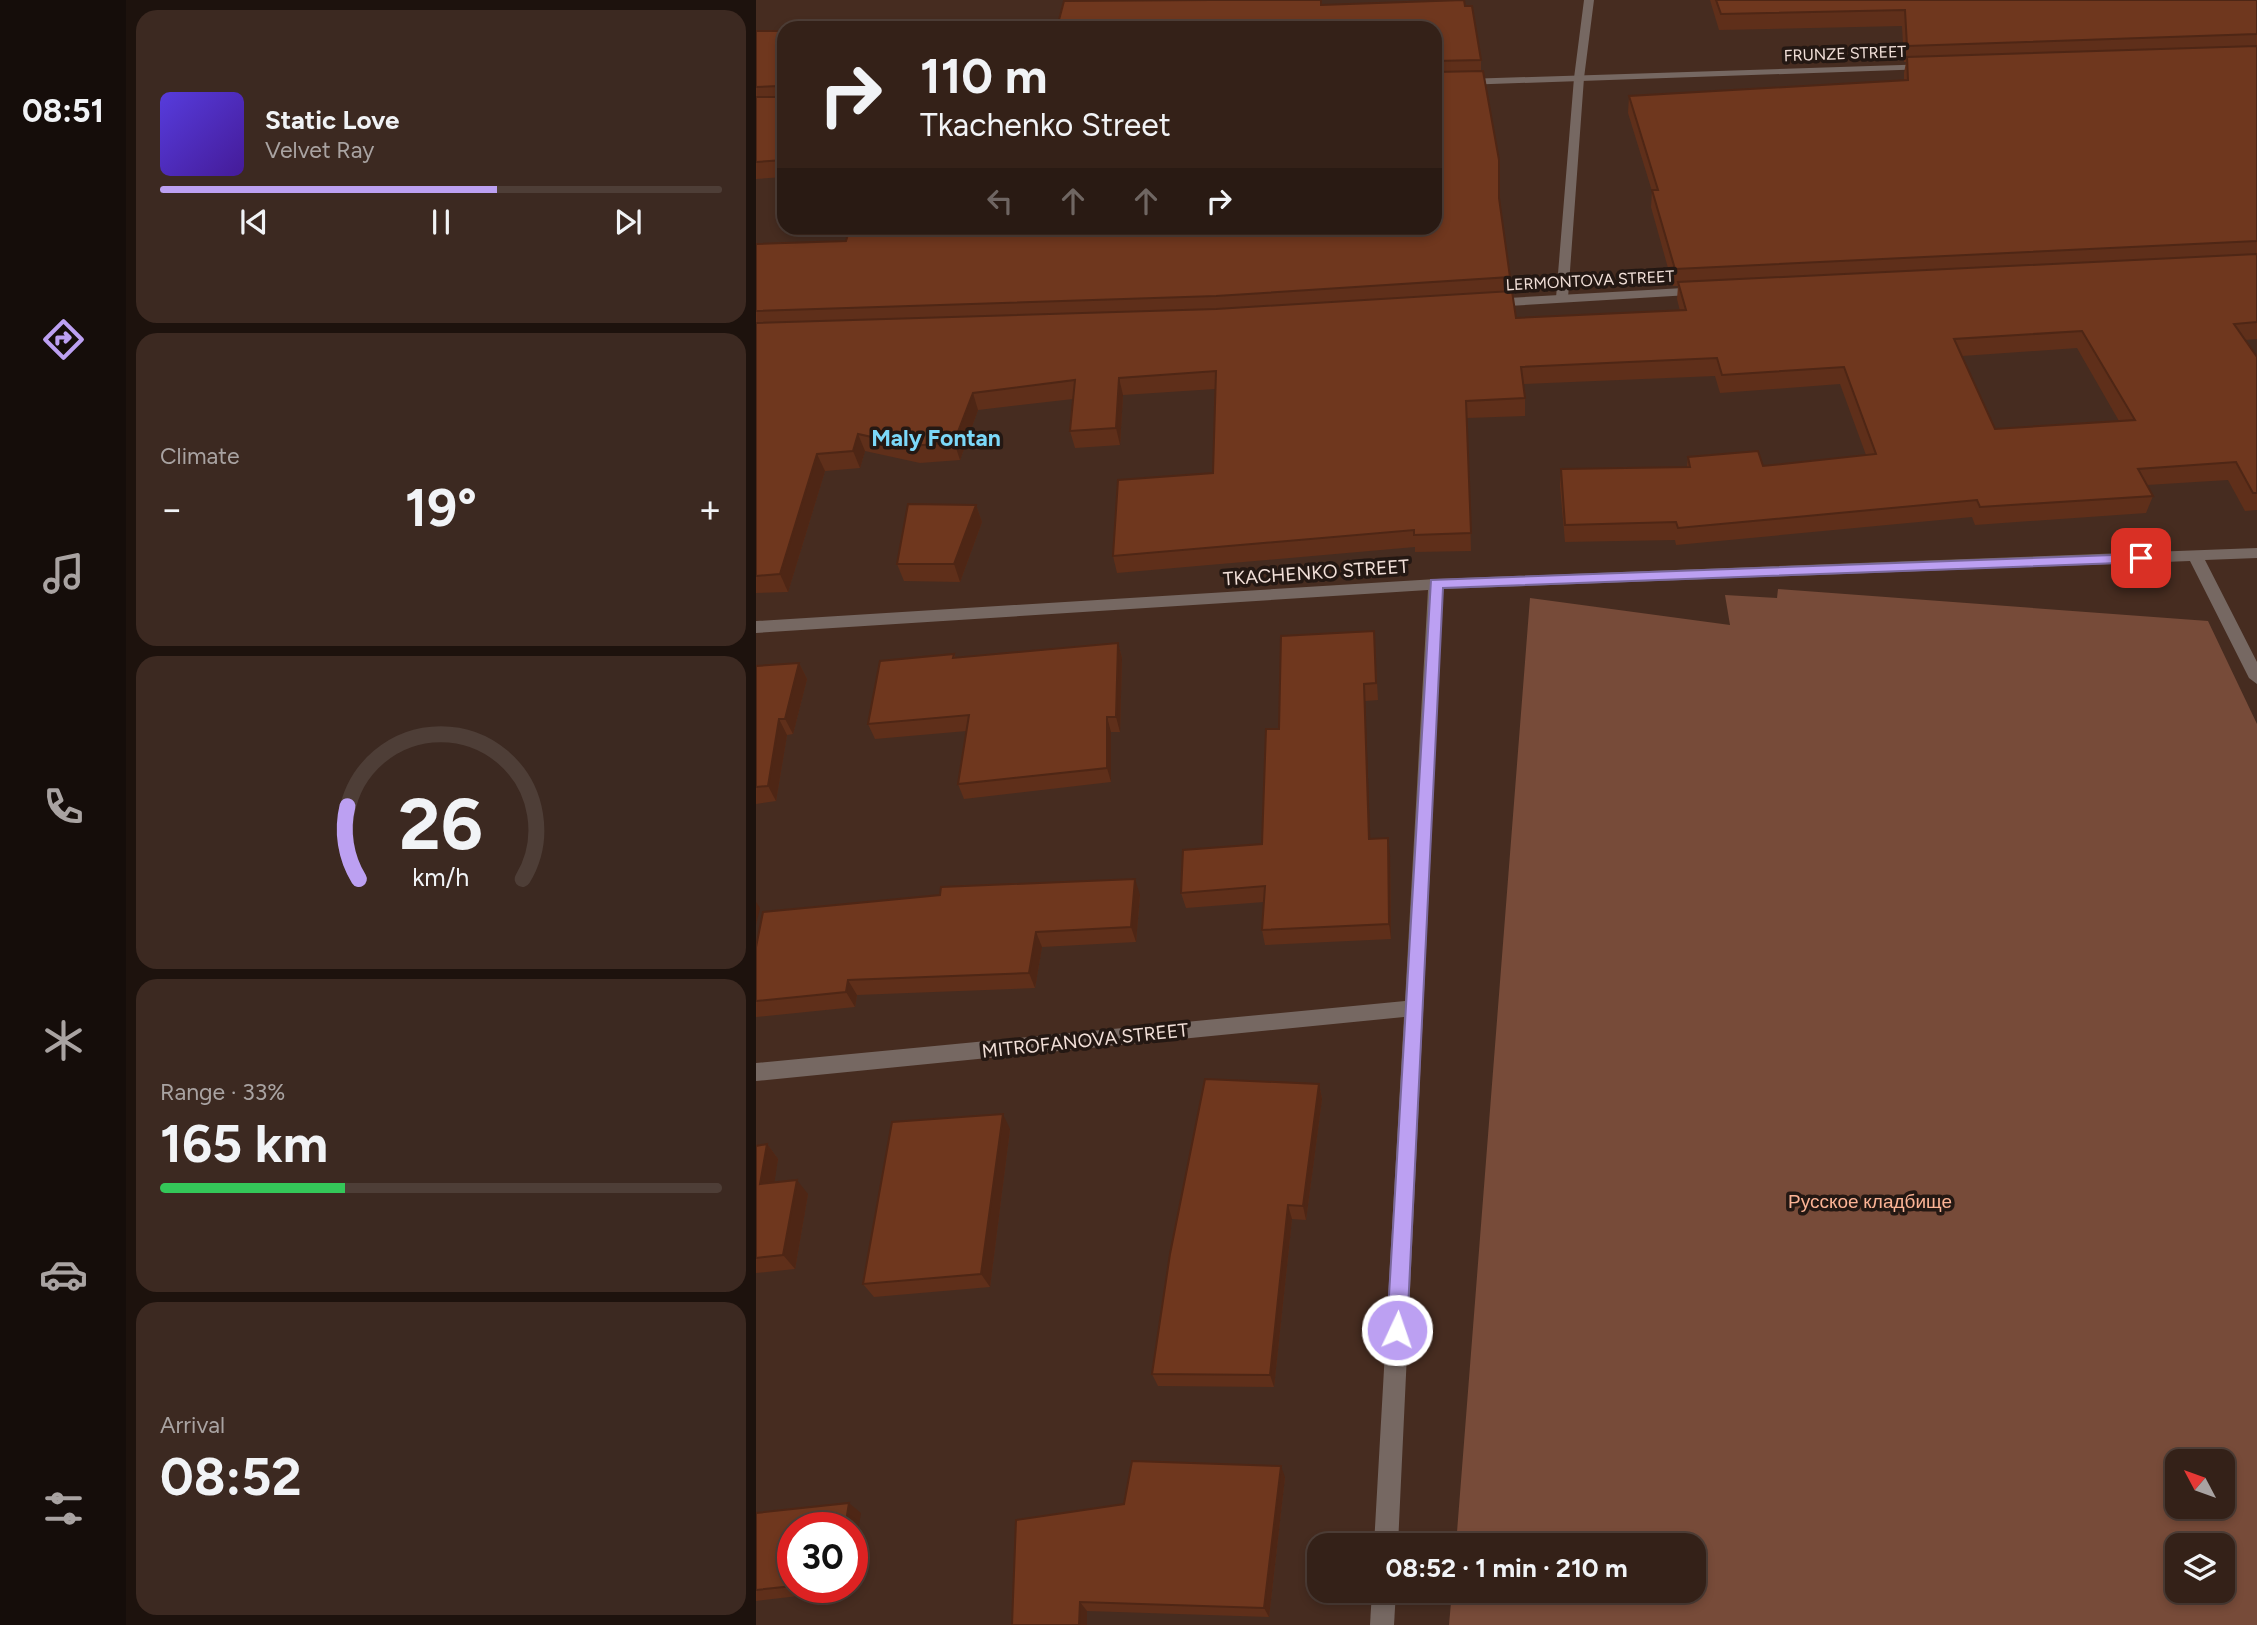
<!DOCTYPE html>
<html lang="en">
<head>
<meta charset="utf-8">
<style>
  body { margin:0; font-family:Figtree,sans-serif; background:#3c2921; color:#f1f3f6; height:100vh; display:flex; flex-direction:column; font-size:26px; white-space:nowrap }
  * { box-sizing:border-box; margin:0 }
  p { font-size:23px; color:#a9a3a2 }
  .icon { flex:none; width:38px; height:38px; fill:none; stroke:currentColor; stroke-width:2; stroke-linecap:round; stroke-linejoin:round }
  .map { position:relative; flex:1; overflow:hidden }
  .drawer { display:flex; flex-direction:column; gap:10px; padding:10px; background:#1d120d; width:630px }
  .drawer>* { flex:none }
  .banner { position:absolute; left:21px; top:21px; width:665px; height:214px; border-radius:21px; box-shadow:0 4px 10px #0003,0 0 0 2px #4e3e37; background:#342118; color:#f1f3f6; overflow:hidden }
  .needle { width:46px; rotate:311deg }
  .fabs { position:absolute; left:1409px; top:1449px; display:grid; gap:14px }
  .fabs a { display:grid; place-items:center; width:70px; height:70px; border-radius:14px; background:#342118; box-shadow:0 4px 10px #0003,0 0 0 2px #4e3e37; font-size:35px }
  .speed { position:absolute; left:21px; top:1512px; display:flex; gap:14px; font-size:35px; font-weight:700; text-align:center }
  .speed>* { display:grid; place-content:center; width:91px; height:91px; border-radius:50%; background:#342118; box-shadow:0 4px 10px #0003,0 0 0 2px #4e3e37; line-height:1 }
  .speed .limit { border:10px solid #d22; background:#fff; color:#111 }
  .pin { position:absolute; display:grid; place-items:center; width:60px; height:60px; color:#fff; margin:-30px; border-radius:14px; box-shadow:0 4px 10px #0006 }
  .me { position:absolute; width:77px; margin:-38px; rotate:3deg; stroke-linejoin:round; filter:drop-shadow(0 0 5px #0008) }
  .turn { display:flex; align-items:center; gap:24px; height:147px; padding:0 28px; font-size:32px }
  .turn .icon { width:91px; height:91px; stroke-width:2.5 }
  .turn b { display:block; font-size:49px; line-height:60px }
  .lanes { display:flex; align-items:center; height:66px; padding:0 28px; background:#0003; justify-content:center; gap:35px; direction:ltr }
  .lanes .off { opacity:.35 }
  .big { font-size:52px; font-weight:700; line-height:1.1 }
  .drawer .card { flex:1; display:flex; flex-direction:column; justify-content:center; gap:10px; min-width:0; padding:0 24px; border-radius:21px; background:#3c2921 }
  .drawer .dial { align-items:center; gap:0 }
  .dial svg { height:182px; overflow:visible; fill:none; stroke:#4e3e37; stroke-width:7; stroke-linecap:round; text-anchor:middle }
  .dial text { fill:#f1f3f6; stroke:none }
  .song { display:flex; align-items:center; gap:21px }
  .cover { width:84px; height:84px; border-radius:10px; background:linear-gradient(135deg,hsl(250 70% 55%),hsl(260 70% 35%)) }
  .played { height:7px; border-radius:4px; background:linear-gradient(90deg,#bca0f2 60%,#4e3e37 60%) }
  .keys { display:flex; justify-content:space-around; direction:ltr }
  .heat { display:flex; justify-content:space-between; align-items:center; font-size:38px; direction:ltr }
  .charge { height:10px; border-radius:5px; background:linear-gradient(90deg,#34c759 33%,#4e3e37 0) }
  .trip { position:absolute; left:551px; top:1533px; width:399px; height:70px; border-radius:21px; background:#342118; box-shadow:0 4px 10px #0003,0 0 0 2px #4e3e37; font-weight:700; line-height:70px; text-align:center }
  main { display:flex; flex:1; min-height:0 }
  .dock { display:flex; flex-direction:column; width:126px; justify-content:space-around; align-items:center; background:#150d0a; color:#a9a3a2 }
  .dock .icon { width:49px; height:49px }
  .dock .selected { color:#bca0f2 }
  .dock b { font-size:32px; color:#f1f3f6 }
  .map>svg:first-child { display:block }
</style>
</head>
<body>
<main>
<nav class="dock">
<b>08:51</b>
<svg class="icon selected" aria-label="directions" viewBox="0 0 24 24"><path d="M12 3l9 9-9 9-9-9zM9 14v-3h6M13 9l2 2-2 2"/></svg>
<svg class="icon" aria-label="music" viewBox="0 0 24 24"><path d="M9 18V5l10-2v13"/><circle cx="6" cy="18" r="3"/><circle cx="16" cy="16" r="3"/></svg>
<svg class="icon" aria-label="phone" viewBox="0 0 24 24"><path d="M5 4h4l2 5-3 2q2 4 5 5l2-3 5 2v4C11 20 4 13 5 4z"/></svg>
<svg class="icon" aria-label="climate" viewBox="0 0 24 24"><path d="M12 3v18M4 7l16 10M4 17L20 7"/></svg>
<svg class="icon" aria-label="car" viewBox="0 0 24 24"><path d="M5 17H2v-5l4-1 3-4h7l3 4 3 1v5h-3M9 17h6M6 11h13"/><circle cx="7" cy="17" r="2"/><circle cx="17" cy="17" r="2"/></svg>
<svg class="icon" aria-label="filters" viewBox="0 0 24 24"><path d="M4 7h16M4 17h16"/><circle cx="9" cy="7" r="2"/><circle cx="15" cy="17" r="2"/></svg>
</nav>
<section class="drawer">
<div class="card">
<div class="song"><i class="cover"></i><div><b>Static Love</b><p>Velvet Ray</p></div></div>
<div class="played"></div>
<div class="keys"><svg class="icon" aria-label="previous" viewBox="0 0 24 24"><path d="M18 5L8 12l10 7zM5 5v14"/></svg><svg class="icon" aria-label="pause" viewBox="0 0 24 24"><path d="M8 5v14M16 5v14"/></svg><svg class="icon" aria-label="next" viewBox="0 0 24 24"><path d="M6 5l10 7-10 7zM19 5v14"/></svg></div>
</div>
<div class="card"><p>Climate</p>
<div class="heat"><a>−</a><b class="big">19°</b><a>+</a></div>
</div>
<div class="card dial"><svg viewBox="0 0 100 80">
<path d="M14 69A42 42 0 1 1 86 69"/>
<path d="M14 69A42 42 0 0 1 9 37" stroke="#bca0f2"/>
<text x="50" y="56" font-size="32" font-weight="700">26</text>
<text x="50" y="72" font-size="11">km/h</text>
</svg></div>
<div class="card"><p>Range · 33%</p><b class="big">165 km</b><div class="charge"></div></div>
<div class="card"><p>Arrival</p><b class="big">08:52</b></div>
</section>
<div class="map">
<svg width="1501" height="1625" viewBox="0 0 1501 1625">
  <rect width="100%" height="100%" fill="#462c20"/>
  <path fill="#774b39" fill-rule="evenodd" d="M1022 589 1452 621 1501 724V1625H693L696 1591H938V1545H700L774 598 974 625 969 595 1021 598ZM1421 1461H1466V1507H1421ZM1421 1545H1466V1591H1421Z"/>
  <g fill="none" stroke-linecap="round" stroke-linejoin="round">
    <polygon fill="#766862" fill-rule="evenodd" points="828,0 838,0 828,78 812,298 806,302 800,298 818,78"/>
    <g fill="#766862" fill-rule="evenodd">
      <polygon points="1176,64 1177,66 1172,69 679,86 679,80"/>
      <polygon points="945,287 950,288 950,294 735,307 729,303 735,299"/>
      <polygon points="1501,548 1501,558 1449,560 1501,662 1501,684 1493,678 1434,561 687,589 642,1545 618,1545 648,1017 0,1081 0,1063 649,1001 672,590 0,633 0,621 680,579"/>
      <polygon points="616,1591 640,1591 638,1625 614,1625"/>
    </g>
  </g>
  <g fill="#5f2f1a" fill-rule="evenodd">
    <path d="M954 0H1501V339L1489 340 1501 357V510L1489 511 1472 480 1391 485 1397 496 1390 513 1219 525 1216 517 920 545 919 540 809 542 804 486 805 469 931 467 932 457 1007 466 1110 455 1084 384 964 393 959 376 767 384 769 398V416L711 418 715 551 659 552V547L361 573 357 556 457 473 459 389 367 395 364 445 319 448 314 431 317 399 222 410 204 460 164 463 109 451 104 468 69 471 32 592 0 593V244L90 241 679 228V28L303 20 566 5 709 6 725 60V71L754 277V291L760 318 924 311 921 299 922 286H917L895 207 896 191 872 113 873 96 1148 80V73L1150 62H1148L1146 26 963 30ZM1321 348 1363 421 1239 429 1206 356Z"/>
    <polygon points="0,31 28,31 28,177 0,179"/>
    <polygon points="220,505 226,522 204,582 148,581 141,564"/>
    <polygon points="362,643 366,658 364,732 355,732 355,782 208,799 202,784 211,731 119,739 112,724 198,654 200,658"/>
    <polygon points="619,647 622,700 609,701 614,839 634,854 635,939 509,945 506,930 508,902 430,908 425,893 506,844 523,729"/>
    <polygon points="43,663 51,679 37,734 31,735 20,801 0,804 0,666"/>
    <polygon points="384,895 380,942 286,947 279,988 101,995 99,1007 0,1017 0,947"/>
    <polygon points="563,1084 566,1099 550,1220 536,1219 518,1387 402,1386 396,1374"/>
    <polygon points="254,1129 234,1287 118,1297 107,1284"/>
    <polygon points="11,1144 22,1159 18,1182 52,1194 39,1269 0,1273 0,1146"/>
    <polygon points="529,1477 513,1617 331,1611 331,1625 256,1625 368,1504"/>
    <polygon points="0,1513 105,1513 37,1528 37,1587 93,1587 93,1590 0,1601"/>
  </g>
  <g fill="#4e2615">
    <polygon points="363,378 367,395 364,445 360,428"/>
    <polygon points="217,393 222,410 204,460 198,442"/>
    <polygon points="102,434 109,451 104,468 97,451"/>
    <polygon points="61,454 69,471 32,592 24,574"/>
    <polygon points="220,505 226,522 204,582 198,564"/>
    <polygon points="362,643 366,658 364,732 360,717"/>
    <polygon points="43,663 51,679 37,734 29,719"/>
    <polygon points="608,684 609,701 615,854 613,839"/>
    <polygon points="351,717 355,732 355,782 351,768"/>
    <polygon points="23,719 31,735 20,801 12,786"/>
    <polygon points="632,838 634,854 635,939 633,924"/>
    <polygon points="379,879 384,895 380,942 375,927"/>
    <polygon points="0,902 4,908 0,925"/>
    <polygon points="280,932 286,947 279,988 273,973"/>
    <polygon points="92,980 101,995 99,1007 90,992"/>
    <polygon points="563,1084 566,1099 550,1220 547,1206"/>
    <polygon points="247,1114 254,1129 234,1287 225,1274"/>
    <polygon points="11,1144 22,1159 16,1198 4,1184"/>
    <polygon points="41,1180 52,1194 39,1269 27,1255"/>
    <polygon points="532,1205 536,1219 518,1387 514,1375"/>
    <polygon points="525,1466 529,1477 513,1617 508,1608"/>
    <polygon points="93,1503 105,1513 96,1569 96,1528 89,1528"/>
    <polygon points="324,1602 331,1611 331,1625 323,1625"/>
  </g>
  <g fill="#6f371e" stroke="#4e2615" stroke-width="2" fill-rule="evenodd">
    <polygon points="455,0 565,0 565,5 708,0 709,6 716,6 725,60 679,61 679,28 76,28 79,23 303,20 308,1"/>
    <polygon points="960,0 1501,0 1501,34 1151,46 1149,10 965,14"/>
    <polygon points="0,31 28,31 28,160 0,162 0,97 22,97 25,88 22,86 0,87"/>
    <polygon points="1501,46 1501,241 919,269 896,190 902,190 873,96 1152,80 1151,57"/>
    <polygon points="727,71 743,160 743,198 754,277 460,296 0,311 0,244 90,241 94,228 679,228 679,72"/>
    <path d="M1501 254V322L1478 324 1501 357V493H1497L1480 462 1382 469 1397 496 1224 507 1221 500 922 528 920 522 809 525 805 469 934 467 932 457 1002 451 1007 466 1120 454 1088 367 966 375 961 358 765 367 769 398 710 401 715 533 658 535V530L357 556 362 480 457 473 460 371 363 378 360 428 314 431 319 380 217 393 198 442 157 446 102 434 97 451 61 454 24 574 0 576V323L460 309 756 291 760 318 930 310 922 282ZM1326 331 1379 420 1239 429 1198 339Z"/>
    <polygon points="152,504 220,505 198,564 141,564"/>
    <polygon points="618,631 620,683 608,684 613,839 632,838 633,924 506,930 509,886 425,893 427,850 506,844 510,729 523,729 525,636"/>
    <polygon points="362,643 360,717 351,717 351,768 202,784 213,715 112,724 124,661 198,654 197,658"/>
    <polygon points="43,663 29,719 23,719 12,786 0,787 0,666"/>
    <polygon points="379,879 375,927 280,932 273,973 92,980 90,992 0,1001 0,947 7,912 184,895 185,887"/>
    <polygon points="449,1079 563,1084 547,1206 532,1205 514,1375 396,1374 414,1254"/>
    <polygon points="247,1114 225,1274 107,1284 136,1122"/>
    <polygon points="11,1144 4,1184 41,1180 27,1255 0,1258 0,1146"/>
    <polygon points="376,1461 525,1466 508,1608 324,1602 323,1625 256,1625 260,1520 368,1504"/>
    <polygon points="93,1503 89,1528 37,1528 37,1586 0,1590 0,1513"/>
  </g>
  <polygon fill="#bca0f2" stroke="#7a689d" stroke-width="2" points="1385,554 1392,558 1390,562 687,588 651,1330 648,1337 641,1340 634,1337 631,1330 675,580"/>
  <g text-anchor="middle" stroke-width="7" stroke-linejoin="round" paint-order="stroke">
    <g font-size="16" fill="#f2e0d9" stroke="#241813">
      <text transform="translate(1089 53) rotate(-2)" y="6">FRUNZE STREET</text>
      <text transform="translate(834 280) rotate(-3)" y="6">LERMONTOVA STREET</text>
    </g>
    <g font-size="19" fill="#f2e0d9" stroke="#241813">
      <text transform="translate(560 572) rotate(-4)" y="7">TKACHENKO STREET</text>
      <text transform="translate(329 1040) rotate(-6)" y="7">MITROFANOVA STREET</text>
    </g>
    <g font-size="19" fill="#fbb395" stroke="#241813">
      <text x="1114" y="1208">Русское кладбище</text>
    </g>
    <g font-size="23" font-weight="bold" fill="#7bd8f9" stroke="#241813">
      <text x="180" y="446">Maly Fontan</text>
    </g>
  </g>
</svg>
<div class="fabs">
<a><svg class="needle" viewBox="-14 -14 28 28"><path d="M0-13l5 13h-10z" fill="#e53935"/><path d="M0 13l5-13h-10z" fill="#a9a3a2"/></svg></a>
<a><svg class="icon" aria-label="layers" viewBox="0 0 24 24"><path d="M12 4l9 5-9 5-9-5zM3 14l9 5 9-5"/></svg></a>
</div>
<div class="speed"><div class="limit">30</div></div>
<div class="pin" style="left:1385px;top:558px;background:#d93025"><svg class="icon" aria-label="arrive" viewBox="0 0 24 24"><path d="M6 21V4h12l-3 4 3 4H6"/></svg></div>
<svg class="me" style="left:641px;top:1330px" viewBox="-20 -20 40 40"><circle r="17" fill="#bca0f2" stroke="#fff" stroke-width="3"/><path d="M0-11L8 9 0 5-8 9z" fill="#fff"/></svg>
<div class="trip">08:52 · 1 min · 210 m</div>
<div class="banner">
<div class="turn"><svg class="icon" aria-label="right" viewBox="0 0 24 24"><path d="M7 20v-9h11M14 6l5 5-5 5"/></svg><div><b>110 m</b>Tkachenko Street</div></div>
<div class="lanes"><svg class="icon off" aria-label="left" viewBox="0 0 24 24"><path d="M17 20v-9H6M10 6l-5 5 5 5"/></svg><svg class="icon off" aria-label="ahead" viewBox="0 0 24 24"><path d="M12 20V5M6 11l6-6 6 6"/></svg><svg class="icon off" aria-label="ahead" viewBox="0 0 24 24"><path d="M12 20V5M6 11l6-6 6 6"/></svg><svg class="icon" aria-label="right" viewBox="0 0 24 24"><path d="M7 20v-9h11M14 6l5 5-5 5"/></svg></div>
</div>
</div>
</main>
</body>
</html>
